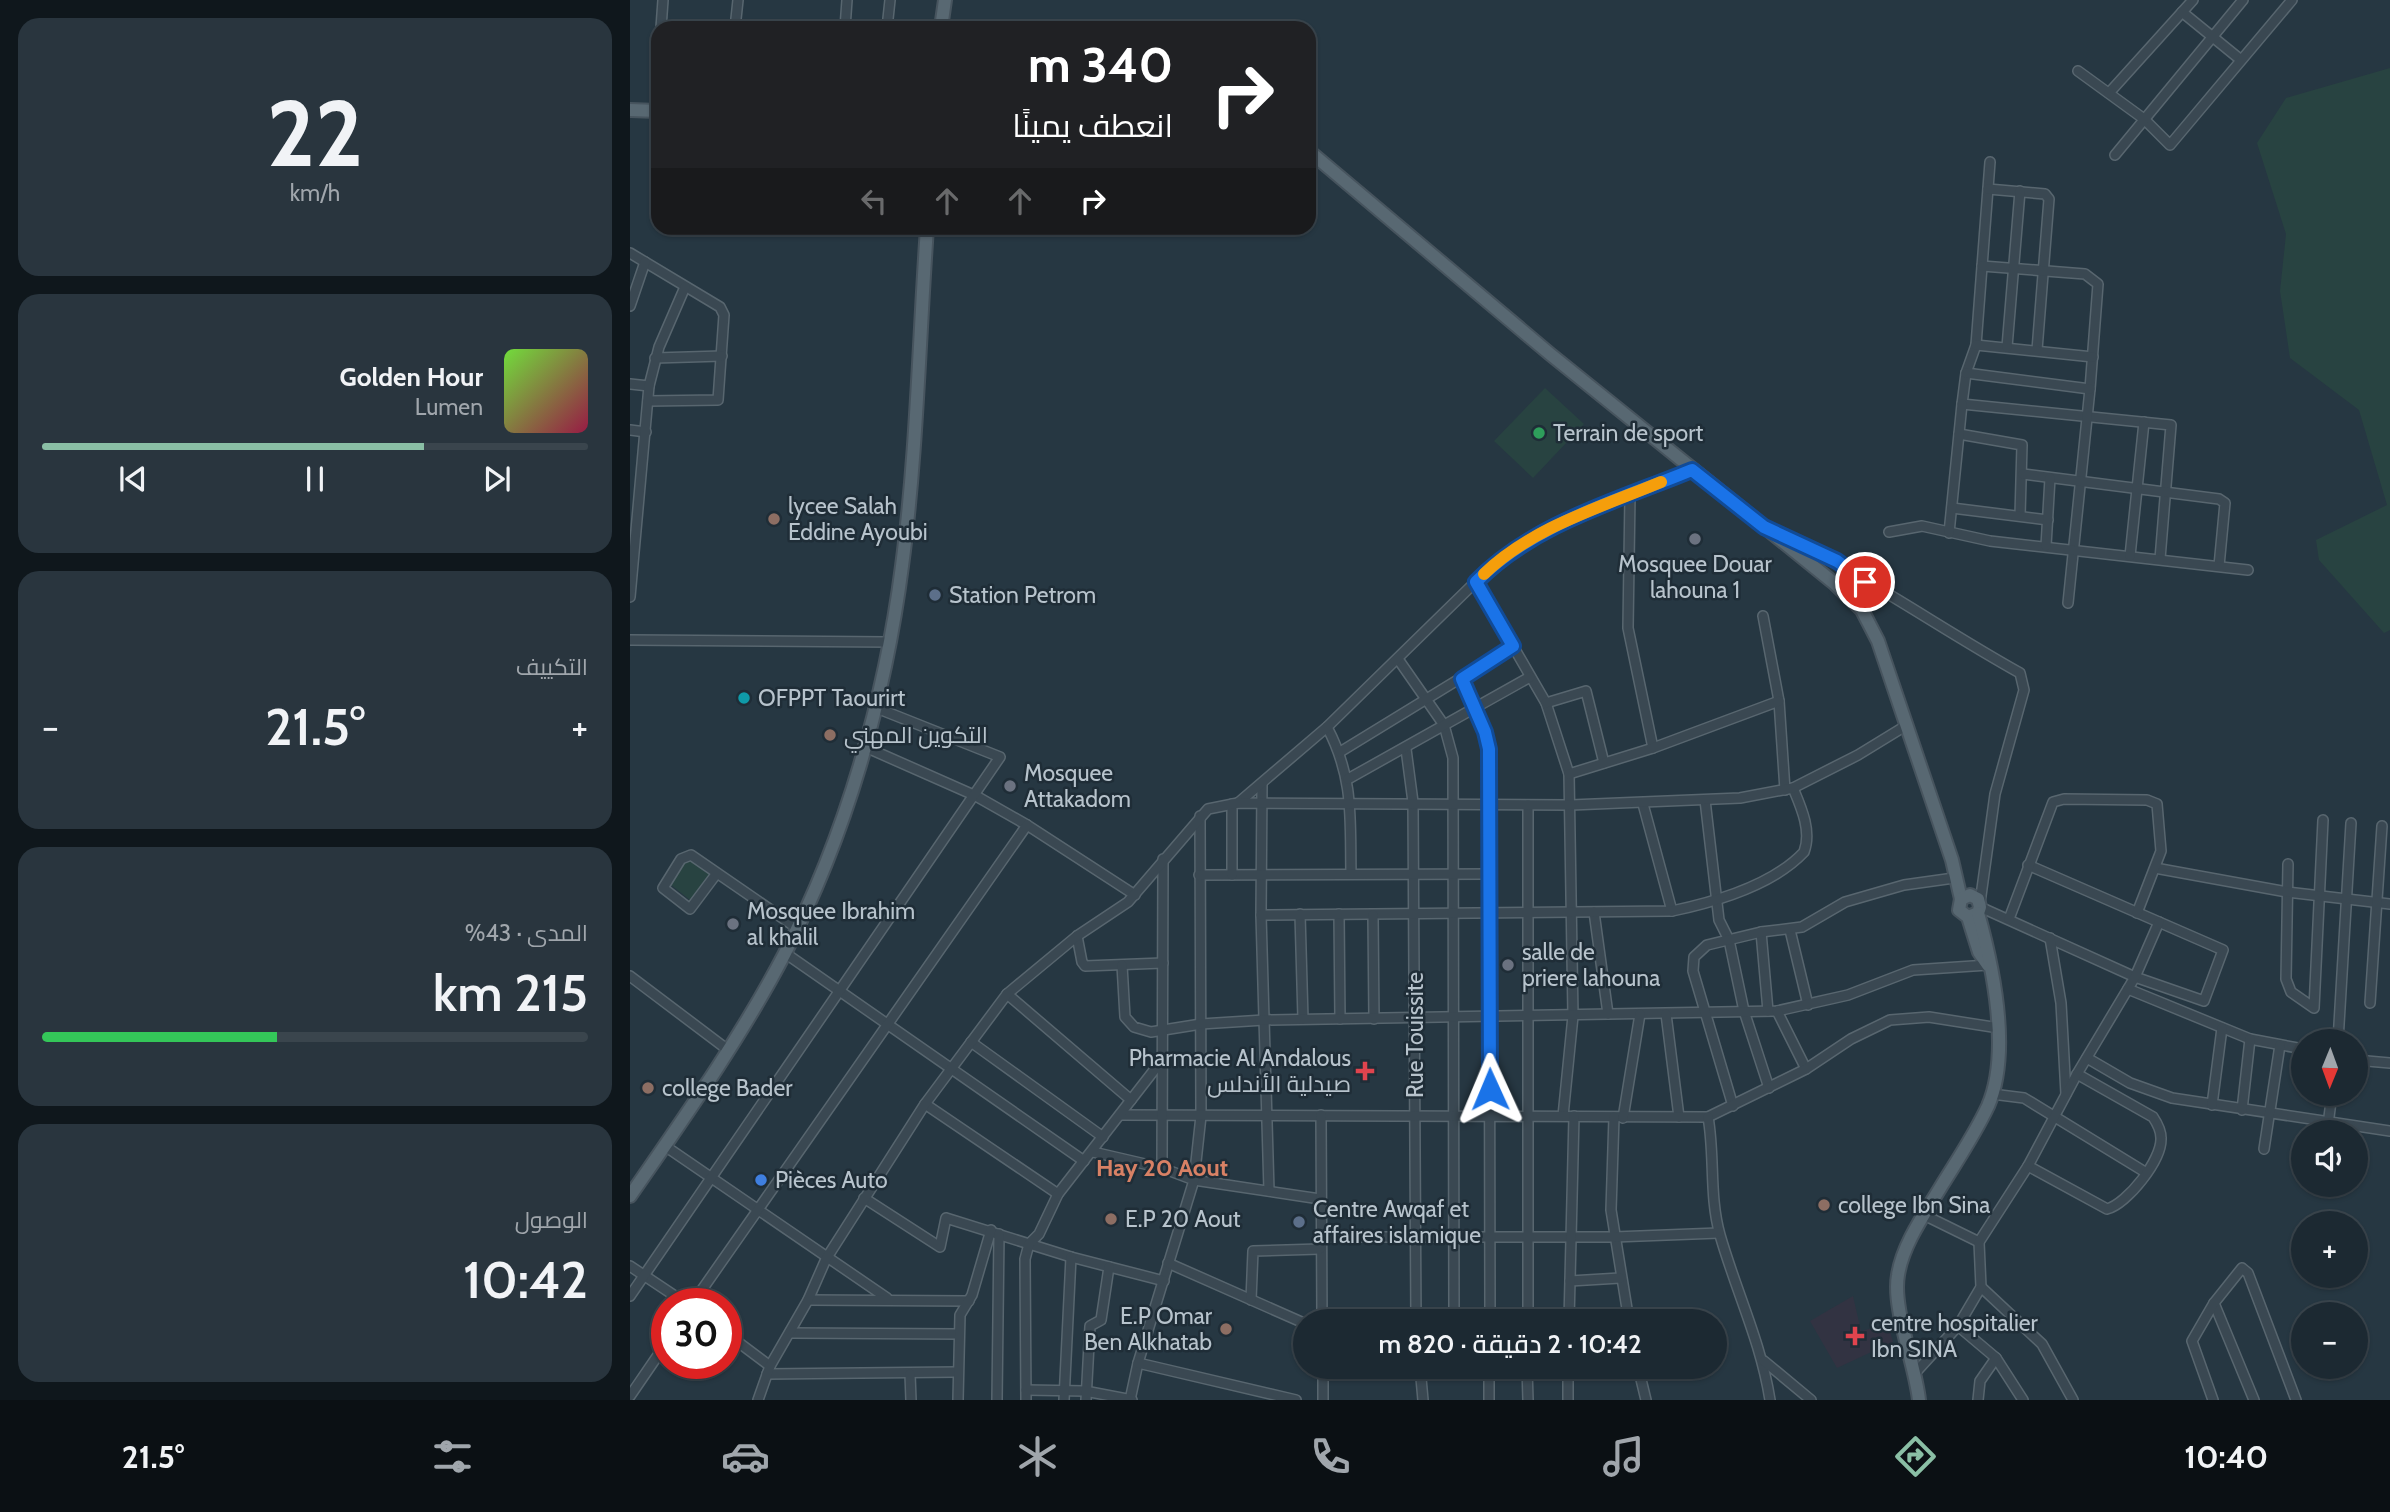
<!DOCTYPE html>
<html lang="ar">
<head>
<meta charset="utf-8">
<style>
  body { margin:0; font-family:Cabin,Cairo,sans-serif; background:#29353e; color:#f1f3f6; direction:rtl; height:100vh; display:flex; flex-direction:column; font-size:26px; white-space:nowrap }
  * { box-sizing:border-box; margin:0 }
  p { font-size:23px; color:#a0a6ac }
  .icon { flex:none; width:38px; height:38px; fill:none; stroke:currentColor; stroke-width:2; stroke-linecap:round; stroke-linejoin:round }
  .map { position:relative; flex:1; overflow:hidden; direction:ltr }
  .panel { display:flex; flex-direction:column; gap:18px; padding:18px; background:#0f171c; width:630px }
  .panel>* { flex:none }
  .banner { position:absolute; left:21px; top:21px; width:665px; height:214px; border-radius:21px; box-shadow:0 2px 5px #0004,0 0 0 2px #3a454d; direction:rtl; background:#202124; color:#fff; overflow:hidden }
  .needle { width:46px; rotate:181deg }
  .controls { position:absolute; left:1661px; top:1029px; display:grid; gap:14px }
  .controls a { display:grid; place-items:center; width:77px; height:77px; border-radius:50%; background:#1c2932; box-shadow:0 2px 5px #0004,0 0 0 2px #3a454d; font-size:35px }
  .speed { position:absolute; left:21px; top:1288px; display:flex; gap:14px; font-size:35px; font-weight:700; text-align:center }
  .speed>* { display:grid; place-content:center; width:91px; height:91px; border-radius:50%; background:#1c2932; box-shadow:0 2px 5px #0004,0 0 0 2px #3a454d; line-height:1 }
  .speed .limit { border:10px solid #d22; background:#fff; color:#111 }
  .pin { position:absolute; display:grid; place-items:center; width:60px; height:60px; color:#fff; margin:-30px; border:4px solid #fff; border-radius:50%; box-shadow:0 2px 7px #0007 }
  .me { position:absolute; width:77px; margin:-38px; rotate:359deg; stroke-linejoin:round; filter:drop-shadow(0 0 5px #0008) }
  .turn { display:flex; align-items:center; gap:24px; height:147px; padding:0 28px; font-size:32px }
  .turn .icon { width:91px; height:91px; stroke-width:2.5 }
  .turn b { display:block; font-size:49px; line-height:60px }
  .lanes { display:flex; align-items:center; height:66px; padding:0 28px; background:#0003; justify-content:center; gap:35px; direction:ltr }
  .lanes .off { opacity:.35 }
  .big { font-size:52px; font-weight:600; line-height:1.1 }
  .panel .tile { flex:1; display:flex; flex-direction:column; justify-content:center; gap:10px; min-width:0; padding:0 24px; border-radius:21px; background:#29353e }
  .panel .dial { align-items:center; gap:0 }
  .dial b { font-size:91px; line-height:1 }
  .song { display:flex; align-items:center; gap:21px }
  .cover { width:84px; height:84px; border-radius:10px; background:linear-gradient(135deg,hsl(100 70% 55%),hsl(340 70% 35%)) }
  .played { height:7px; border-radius:4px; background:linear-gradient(90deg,#8abfa5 70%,#3a454d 70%) }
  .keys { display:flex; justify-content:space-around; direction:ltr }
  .heat { display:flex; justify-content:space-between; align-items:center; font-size:38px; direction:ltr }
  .charge { height:10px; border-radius:5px; background:linear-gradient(90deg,#34c759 43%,#3a454d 0) }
  .trip { position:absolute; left:663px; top:1309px; width:434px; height:70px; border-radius:35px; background:#1c2932; box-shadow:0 2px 5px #0004,0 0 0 2px #3a454d; font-weight:600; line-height:70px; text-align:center; direction:rtl }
  .menu { display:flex; height:112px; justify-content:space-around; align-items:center; background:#0b1014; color:#a0a6ac }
  .menu .icon { width:49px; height:49px }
  .menu .on { color:#8abfa5 }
  .menu b { font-size:32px; color:#f1f3f6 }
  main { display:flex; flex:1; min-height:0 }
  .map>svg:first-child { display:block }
</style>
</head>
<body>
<main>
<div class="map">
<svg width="1760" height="1400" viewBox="0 0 1760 1400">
  <rect width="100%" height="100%" fill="#263742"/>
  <polygon fill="#323342" points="1223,1296 1231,1331 1258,1324 1263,1342 1207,1368 1180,1321"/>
  <g fill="#284341">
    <polygon points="1760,68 1760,630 1754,633 1689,560 1686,540 1757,505 1729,410 1660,358 1650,291 1656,234 1627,143 1656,98"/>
    <polygon points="915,388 954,424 903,478 864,441"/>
    <polygon points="58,858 80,874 60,900 40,884"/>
  </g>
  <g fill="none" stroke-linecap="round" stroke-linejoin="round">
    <defs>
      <g id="minor">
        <polyline points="1552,12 1611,60"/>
        <polyline points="31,28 33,0"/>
        <polyline points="105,28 108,0"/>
        <polyline points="215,28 217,0"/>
        <polyline points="257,28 260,0"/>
        <polyline points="1448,71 1514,119 1540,145 1662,0"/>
        <polyline points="1479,93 1563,0"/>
        <polyline points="26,111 28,78"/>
        <polyline points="1485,155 1613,0"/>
        <polyline points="1360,162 1346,345 1336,373 1332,404 1541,425 1530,559"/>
        <polyline points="1358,189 1415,194 1419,199 1407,350"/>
        <polyline points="0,253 90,307 94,315 88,400 18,401"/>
        <polyline points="1352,266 1455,274 1468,284 1460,389 1438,603"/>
        <polyline points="0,306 15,262"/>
        <polyline points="1346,345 1463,357"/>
        <polyline points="1377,347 1390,191"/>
        <polyline points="25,358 92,356"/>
        <polyline points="1336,373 1460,389"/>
        <polyline points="0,384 19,386"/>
        <polyline points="0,430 16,432"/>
        <polyline points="1329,434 1392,445 1390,516"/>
        <polyline points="1393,474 1589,499 1595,503 1589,566"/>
        <polyline points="1000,495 998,628 1023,748"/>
        <polyline points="1322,508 1418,520"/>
        <polyline points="1259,532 1292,526 1360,541 1618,570"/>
        <polyline points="1319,533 1332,404"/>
        <path d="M1150 535C1234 574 1309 628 1390 673L1394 690 1365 794 1350 903"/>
        <polyline points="1416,546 1420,478"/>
        <polyline points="1500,556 1514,422"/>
        <polyline points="846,582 916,703 939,774 943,1016 933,1116"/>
        <polyline points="0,597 19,386 29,347 55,287"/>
        <polyline points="1133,616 1149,701 1155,790"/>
        <polyline points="0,640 259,642"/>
        <polyline points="768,659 814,725 823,758 824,1321"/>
        <polyline points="832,679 855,732 859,749 860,1321"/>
        <polyline points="916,703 956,691 974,763"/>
        <path d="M697 727C724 778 720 817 721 874"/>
        <polyline points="233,746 346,796 397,825 505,895"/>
        <polyline points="776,749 783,802 786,1321"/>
        <polyline points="710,752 883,646"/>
        <polyline points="939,774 1023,748 1149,701"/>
        <polyline points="718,779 900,677"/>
        <polyline points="632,784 631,915 639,1191"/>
        <polyline points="1075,800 1089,920 1099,940 1114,1011 1139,1088"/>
        <polyline points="608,803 697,727 871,557 918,530 1062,470"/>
        <polyline points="1013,804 1042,911"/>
        <polyline points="570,816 571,1116 564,1180 690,1199"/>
        <polyline points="1658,864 1656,979 1661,992 1684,1008 1693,820"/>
        <polyline points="1525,868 1657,892 1760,904"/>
        <polyline points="87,873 60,909 33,888 51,859 61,855 167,928"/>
        <polyline points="569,875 859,874"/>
        <polyline points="602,875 602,804"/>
        <polyline points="1350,907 1505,977 1574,1001 1593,950 1398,865"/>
        <polyline points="964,912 978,1014"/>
        <polyline points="670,914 673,1019"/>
        <polyline points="709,914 710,1019"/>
        <path d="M631 915 1042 911C1085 902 1143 885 1174 852 1182 831 1171 807 1163 788"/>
        <polyline points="743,915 744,1019"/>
        <polyline points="1379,919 1423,802 1434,799 1517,800 1527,804 1531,851 1507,913"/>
        <polyline points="1160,930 1178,1005"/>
        <polyline points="1131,932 1138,1011"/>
        <polyline points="447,936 452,962 455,966 533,963"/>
        <polyline points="1420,938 1431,1003 1436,1094"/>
        <polyline points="155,953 454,1161"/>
        <polyline points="492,965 495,1017 504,1027 521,1032 571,1024 634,1020 1147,1011 1218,995 1283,970 1358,965"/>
        <polyline points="0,976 98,1050"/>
        <polyline points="1498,989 1620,1039 1673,1049"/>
        <polyline points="377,994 501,1100"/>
        <polyline points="1740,1003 1752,826"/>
        <polyline points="1147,1011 1176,1069"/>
        <polyline points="1036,1014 1049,1117"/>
        <polyline points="1708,1041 1721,823"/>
        <polyline points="341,1042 473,1137"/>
        <polyline points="1457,1058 1500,1083 1542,1098 1760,1131"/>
        <polyline points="1726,1060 1760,1063"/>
        <polyline points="1362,1094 1394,1098 1515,1172"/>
        <polyline points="295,1104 428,1194"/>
        <polyline points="1582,1105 1592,1028"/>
        <polyline points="1103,1106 1063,971 1064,957 1077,945 1131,932 1172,927 1215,902 1274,885 1324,878"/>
        <polyline points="1612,1110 1620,1039"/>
        <polyline points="490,1115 1078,1117 1176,1069 1221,1039 1260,1020 1299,1017 1369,1028"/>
        <polyline points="691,1115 692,1321"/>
        <polyline points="984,1117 981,1210 999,1321"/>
        <path d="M1078 1117C1085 1156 1079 1196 1090 1235 1106 1291 1131 1342 1140 1400"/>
        <polyline points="993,1118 1010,1014"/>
        <polyline points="1697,1132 1702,1094"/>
        <polyline points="35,1146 257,1298"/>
        <polyline points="1634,1149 1650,1045"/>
        <polyline points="463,1152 532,1168 564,1180 508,1363 500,1400"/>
        <path d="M1398 1166 1477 1209C1497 1204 1532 1160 1531 1138 1531 1130 1527 1123 1523 1117L1447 1074"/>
        <polyline points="532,1168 533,859"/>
        <polyline points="234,1198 310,1247 316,1218 441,1257 534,1281"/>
        <polyline points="1294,1215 1349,1242"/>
        <polyline points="690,1237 984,1237 1089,1233"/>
        <polyline points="538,1263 676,1324"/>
        <polyline points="0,1266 57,1304"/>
        <polyline points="940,1281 990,1278"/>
        <polyline points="1351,1287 1412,1344 1443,1400"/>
        <polyline points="0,1296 370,757 244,707"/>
        <polyline points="178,1300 339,1301"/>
        <polyline points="621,1300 623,1251 690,1249"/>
        <polyline points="1584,1303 1624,1400"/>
        <polyline points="62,1304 397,825"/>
        <polyline points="898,1321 898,805"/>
        <polyline points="939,1321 944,1116"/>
        <polyline points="1328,1326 1351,1287 1349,1242 1398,1166 1447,1074 1505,977 1529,922"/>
        <polyline points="96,1333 140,1366"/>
        <polyline points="161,1333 329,1334"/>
        <polyline points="1134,1361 1181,1400"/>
        <polyline points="508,1363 666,1400"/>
        <polyline points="693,1367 762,1367"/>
        <polyline points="790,1367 793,1400"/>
        <polyline points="809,1367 897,1368"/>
        <polyline points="897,1367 898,1400"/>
        <polyline points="1008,1367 1016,1400"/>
        <polyline points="966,1371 1008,1368"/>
        <polyline points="1286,1372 1328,1326 1366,1358 1393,1400"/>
        <polyline points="137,1374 327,1372"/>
        <polyline points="280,1374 281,1400"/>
        <polyline points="396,1390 455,1391 502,1400"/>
        <polyline points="0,1396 37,1342"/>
        <polyline points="128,1400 140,1366 178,1300 196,1259 295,1104 377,994 447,936 498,902 578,809 608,803 941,805 1110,798 1163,788 1228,755 1277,725"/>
        <polyline points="328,1400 330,1315 342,1295 361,1230"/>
        <polyline points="367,1400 369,1234"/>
        <polyline points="396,1400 395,1259 399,1244 409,1234 428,1194 532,1060"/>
        <polyline points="434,1400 441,1257"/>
        <polyline points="456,1400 460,1326 471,1320 479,1267"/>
        <polyline points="693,1400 693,1367"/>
        <polyline points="859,1400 859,1367"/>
        <polyline points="938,1400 938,1367"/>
        <polyline points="1348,1400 1350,1381 1366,1358"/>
        <polyline points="1583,1400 1562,1341 1584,1303 1612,1268 1618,1273 1666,1400"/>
      </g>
      <g id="major">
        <polyline points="311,28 315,0"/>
        <polyline points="0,110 28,111"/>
        <polyline points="679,151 920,354 1204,583 1232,610 1248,641 1322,860 1331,899"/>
        <polyline points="1338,917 1348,913 1350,907 1348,899 1340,895 1331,899 1329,910 1338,917 1349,952 1358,965"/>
        <path d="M0 1196C54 1118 110 1039 154 955 216 836 255 698 272 566 287 454 289 340 297 228"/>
        <path d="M1289 1400C1285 1363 1262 1308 1268 1275 1273 1243 1296 1212 1312 1185 1328 1159 1345 1134 1358 1106 1381 1053 1363 967 1348 913"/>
      </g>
    </defs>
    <use href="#minor" stroke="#58666f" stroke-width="12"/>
    <use href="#major" stroke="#47545e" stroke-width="16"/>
    <use href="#minor" stroke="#3a4852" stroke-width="9"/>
    <use href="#major" stroke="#586872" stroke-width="12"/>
  </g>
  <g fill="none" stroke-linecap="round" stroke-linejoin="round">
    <defs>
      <path id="route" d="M860 1089 859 749 855 732 832 679 883 646 846 582C902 524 989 500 1062 470L1134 527 1207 561 1235 582"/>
    </defs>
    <use href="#route" stroke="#114b97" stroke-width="18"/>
    <use href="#route" stroke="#1a73e8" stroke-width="12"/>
    <path stroke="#f59e0b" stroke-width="12" d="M854 574C901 528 971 507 1031 482"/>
  </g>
  <circle fill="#2e9e5b" stroke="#1f2d37" stroke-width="2.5" cx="909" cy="433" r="7"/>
  <g fill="#8d6e63" stroke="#1f2d37" stroke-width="2.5">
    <circle cx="144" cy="519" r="7"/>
    <circle cx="200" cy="735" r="7"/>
    <circle cx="18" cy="1088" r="7"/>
    <circle cx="1194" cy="1205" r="7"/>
    <circle cx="481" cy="1219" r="7"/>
    <circle cx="596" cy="1329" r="7"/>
  </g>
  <g fill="#6b7280" stroke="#1f2d37" stroke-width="2.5">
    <circle cx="1065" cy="539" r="7"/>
    <circle cx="380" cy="786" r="7"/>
    <circle cx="103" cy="924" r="7"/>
    <circle cx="878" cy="965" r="7"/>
  </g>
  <g fill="#5c6f8a" stroke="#1f2d37" stroke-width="2.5">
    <circle cx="305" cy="595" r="7"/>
    <circle cx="669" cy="1222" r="7"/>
  </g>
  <circle fill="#0f9aa8" stroke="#1f2d37" stroke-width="2.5" cx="114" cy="698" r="7"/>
  <g fill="#e0444e" stroke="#1f2d37" stroke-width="2.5">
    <path d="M731.5 1060.5h7v7h7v7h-7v7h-7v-7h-7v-7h7z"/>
    <path d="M1221.5 1325.5h7v7h7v7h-7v7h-7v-7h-7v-7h7z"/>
  </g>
  <circle fill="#3f7fe0" stroke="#1f2d37" stroke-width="2.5" cx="131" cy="1180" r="7"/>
  <g text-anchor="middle" stroke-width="5" stroke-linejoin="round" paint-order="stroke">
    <g font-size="23" fill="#b7c3cc" stroke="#1f2d37" text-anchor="start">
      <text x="923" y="441">Terrain de sport</text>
      <text x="158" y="514">lycee Salah<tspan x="158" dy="26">Eddine Ayoubi</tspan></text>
      <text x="1065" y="572" text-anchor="middle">Mosquee Douar<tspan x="1065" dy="26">lahouna 1</tspan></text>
      <text x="319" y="603">Station Petrom</text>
      <text x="128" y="706">OFPPT Taourirt</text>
      <text x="214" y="743">التكوين المهني</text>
      <text x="394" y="781">Mosquee<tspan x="394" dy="26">Attakadom</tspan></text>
      <text x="117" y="919">Mosquee Ibrahim<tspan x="117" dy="26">al khalil</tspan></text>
      <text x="892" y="960">salle de<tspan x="892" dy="26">priere lahouna</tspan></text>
      <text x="721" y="1066" text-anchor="end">Pharmacie Al Andalous<tspan x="721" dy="26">صيدلية الأندلس</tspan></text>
      <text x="32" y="1096">college Bader</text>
      <text x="145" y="1188">Pièces Auto</text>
      <text x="1208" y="1213">college Ibn Sina</text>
      <text x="683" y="1217">Centre Awqaf et<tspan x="683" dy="26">affaires islamique</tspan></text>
      <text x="495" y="1227">E.P 20 Aout</text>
      <text x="582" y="1324" text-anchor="end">E.P Omar<tspan x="582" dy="26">Ben Alkhatab</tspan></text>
      <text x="1241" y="1331">centre hospitalier<tspan x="1241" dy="26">Ibn SINA</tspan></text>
    </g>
    <g font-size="23" fill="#b7c3cc" stroke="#1f2d37">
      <text transform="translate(785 1035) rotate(-90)" y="8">Rue Touissite</text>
    </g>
    <g font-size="24" font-weight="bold" fill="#d88165" stroke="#1f2d37">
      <text x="532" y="1176">Hay 20 Aout</text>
    </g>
  </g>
</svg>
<div class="controls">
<a><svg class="needle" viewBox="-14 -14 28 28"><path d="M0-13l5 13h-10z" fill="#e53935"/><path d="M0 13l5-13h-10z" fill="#a0a6ac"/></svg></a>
<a><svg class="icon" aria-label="sound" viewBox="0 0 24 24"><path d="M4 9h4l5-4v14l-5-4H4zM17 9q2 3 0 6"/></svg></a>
<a>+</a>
<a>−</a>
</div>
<div class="speed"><div class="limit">30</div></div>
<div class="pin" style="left:1235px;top:582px;background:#d93025"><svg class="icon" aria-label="arrive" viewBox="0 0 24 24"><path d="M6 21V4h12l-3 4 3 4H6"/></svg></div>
<svg class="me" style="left:860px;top:1089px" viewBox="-20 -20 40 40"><path d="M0-17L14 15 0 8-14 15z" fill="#1a73e8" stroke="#fff" stroke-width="4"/></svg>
<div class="trip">10:42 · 2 دقيقة · 820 m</div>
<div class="banner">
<div class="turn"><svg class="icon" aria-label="right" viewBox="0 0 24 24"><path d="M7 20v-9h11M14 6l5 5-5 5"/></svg><div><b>340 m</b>انعطف يمينًا</div></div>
<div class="lanes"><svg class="icon off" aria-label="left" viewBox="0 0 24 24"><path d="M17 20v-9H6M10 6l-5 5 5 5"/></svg><svg class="icon off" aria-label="ahead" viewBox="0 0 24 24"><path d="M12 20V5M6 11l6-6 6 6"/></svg><svg class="icon off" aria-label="ahead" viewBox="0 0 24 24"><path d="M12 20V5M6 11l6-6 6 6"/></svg><svg class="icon" aria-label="right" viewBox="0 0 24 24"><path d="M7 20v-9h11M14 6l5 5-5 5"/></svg></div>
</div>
</div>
<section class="panel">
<div class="tile dial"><b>22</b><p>km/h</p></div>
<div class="tile">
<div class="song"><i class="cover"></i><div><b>Golden Hour</b><p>Lumen</p></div></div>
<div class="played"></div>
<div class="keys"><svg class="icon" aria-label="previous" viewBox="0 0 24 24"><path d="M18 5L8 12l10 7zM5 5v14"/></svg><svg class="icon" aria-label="pause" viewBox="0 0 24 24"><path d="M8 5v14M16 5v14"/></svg><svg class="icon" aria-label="next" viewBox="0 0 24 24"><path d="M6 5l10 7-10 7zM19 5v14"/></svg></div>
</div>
<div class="tile"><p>التكييف</p>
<div class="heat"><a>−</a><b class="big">21.5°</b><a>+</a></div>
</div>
<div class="tile"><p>المدى · 43%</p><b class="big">215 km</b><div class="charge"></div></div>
<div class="tile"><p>الوصول</p><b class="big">10:42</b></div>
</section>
</main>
<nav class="menu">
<b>10:40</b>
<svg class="icon on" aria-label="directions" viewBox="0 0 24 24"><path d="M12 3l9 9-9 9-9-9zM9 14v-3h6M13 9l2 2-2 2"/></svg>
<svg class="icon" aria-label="music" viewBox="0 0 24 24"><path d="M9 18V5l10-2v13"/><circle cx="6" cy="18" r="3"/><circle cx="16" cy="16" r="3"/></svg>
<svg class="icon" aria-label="phone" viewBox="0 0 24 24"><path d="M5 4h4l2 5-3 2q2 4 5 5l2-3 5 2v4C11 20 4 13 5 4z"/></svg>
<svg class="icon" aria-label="climate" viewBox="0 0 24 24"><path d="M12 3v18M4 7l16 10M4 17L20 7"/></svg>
<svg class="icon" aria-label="car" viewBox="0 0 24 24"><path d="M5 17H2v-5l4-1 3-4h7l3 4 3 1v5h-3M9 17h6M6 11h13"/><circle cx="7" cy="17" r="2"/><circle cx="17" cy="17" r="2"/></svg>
<svg class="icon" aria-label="filters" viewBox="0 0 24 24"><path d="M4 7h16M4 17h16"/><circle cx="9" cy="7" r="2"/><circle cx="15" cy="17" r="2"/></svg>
<b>21.5°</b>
</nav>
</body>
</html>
